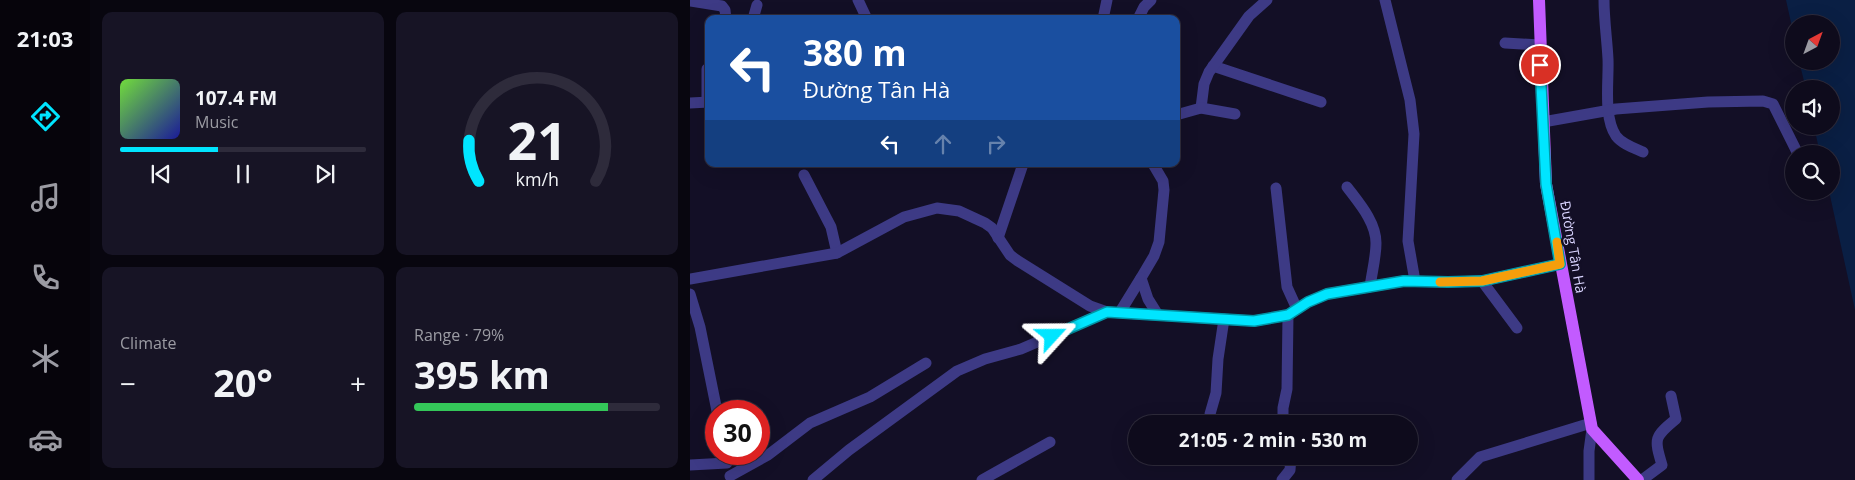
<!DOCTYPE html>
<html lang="en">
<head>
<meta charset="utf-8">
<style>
  body { margin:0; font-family:"Open Sans",sans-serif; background:#171425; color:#f1f3f6; height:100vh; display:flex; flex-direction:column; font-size:19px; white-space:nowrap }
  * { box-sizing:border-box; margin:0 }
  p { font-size:16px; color:#9b9ba3 }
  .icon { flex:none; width:28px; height:28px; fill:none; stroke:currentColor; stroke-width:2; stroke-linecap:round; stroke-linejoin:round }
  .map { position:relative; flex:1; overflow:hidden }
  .sheet { display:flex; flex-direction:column; gap:12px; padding:12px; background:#08060f; width:600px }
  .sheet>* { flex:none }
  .guide { position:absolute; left:15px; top:15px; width:475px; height:152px; border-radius:10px; box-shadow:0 5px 20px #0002,0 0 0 1px #2e2b3b; background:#1a4fa0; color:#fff; overflow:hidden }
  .needle { width:32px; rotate:41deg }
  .buttons { position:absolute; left:1095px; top:15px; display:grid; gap:10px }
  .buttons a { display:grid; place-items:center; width:55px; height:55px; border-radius:50%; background:#0e0b1c; box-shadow:0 5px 20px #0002,0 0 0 1px #2e2b3b; font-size:25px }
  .speed { position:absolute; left:15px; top:400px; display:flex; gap:10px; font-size:25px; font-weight:700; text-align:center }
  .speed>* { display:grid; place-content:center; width:65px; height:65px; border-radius:50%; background:#0e0b1c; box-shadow:0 5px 20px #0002,0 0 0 1px #2e2b3b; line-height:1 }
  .speed .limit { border:8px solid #d22; background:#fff; color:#111 }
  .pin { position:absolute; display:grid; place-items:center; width:42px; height:42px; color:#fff; margin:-21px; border:2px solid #fff; border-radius:50%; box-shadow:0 1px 5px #0007 }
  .me { position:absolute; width:55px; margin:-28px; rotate:66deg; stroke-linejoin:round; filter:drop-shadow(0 0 4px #0008) }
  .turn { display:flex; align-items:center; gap:18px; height:105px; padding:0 15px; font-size:22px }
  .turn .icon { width:65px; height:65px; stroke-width:2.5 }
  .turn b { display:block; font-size:35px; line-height:42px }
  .lanes { display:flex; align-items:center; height:48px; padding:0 15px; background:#0003; justify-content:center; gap:25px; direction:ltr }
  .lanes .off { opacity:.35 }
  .big { font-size:38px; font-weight:700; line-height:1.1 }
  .sheet .tile { flex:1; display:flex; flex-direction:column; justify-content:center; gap:8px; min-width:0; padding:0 18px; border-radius:10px; background:#171425 }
  .sheet .dial { align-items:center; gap:0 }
  .dial svg { height:130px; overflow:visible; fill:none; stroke:#2e2b3b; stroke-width:7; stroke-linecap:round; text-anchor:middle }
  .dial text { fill:#f1f3f6; stroke:none }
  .song { display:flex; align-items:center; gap:15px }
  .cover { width:60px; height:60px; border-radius:8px; background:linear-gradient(135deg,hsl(100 70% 55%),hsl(240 70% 35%)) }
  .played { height:5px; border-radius:2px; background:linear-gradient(90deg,#00e5ff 40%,#2e2b3b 40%) }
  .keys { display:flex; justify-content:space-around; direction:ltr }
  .heat { display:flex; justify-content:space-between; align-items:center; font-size:28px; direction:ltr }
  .charge { height:8px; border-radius:4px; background:linear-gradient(90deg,#34c759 79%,#2e2b3b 0) }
  .sheet .tiles { flex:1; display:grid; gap:12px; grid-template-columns:repeat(2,1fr) }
  .trip { position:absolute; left:438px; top:415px; width:290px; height:50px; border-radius:25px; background:#0e0b1c; box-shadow:0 5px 20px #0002,0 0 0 1px #2e2b3b; font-weight:700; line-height:50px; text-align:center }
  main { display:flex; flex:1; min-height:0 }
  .menu { display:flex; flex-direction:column; width:90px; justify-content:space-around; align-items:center; background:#06040b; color:#9b9ba3 }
  .menu .icon { width:35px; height:35px }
  .menu .selected { color:#00e5ff }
  .menu b { font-size:22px; color:#f1f3f6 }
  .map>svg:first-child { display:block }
</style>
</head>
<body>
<main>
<nav class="menu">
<b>21:03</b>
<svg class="icon selected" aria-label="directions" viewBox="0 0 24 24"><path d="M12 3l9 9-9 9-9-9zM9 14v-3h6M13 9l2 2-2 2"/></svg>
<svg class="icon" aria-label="music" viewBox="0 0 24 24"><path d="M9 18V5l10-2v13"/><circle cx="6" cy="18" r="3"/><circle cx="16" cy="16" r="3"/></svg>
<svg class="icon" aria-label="phone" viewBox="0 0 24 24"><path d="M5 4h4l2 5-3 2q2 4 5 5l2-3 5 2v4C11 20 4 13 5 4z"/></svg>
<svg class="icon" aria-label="climate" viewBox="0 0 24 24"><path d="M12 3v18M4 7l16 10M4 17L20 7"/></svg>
<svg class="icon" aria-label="car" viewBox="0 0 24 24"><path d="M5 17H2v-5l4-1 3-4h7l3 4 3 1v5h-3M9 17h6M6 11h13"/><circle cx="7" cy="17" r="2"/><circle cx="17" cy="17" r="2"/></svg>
</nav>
<section class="sheet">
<div class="tiles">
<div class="tile">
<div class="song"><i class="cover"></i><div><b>107.4 FM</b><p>Music</p></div></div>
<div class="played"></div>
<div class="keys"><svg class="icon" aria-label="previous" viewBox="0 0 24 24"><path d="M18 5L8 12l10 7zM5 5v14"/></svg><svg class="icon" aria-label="pause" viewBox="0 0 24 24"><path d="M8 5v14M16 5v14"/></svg><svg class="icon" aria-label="next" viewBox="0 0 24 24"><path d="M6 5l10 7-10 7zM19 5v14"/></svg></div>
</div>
<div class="tile dial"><svg viewBox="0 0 100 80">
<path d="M14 69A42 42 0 1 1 86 69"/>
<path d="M14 69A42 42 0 0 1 8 44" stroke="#00e5ff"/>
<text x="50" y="56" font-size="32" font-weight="700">21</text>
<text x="50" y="72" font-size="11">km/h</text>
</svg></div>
<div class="tile"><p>Climate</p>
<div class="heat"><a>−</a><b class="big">20°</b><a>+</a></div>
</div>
<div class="tile"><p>Range · 79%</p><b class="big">395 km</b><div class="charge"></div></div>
</div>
</section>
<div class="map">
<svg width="1165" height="480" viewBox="0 0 1165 480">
  <rect width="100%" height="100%" fill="#130f26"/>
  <polygon fill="#0a1f44" points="1096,0 1165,0 1165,310 1139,191 1141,191 1141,154 1130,154 1124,126 1141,126 1141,89 1116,89 1109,61 1141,61 1141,24 1104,24 1104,36"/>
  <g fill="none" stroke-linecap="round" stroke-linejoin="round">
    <g stroke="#3d3a85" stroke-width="11">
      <polyline points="168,0 177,19"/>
      <polyline points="695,0 720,100 724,134 718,241 725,281"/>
      <path d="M914 0C914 20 917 39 918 59 919 80 913 117 926 136 932 144 944 148 953 152"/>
      <polyline points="0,1 32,6 35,10 36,19"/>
      <polyline points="63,19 67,5"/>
      <polyline points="413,19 417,0"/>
      <polyline points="448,19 454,7 461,0"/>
      <polyline points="815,43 849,45"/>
      <polyline points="523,66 631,102"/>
      <polyline points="17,102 17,69"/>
      <polyline points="0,103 19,102"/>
      <polyline points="511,108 514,84 519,72 559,16 577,0"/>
      <polyline points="486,115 511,108 545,114"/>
      <polyline points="853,122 926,109 1018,102 1073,101 1083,104 1107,152"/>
      <polyline points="463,164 473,181 474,190 469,242 464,256 451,278 458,299 468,315"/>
      <polyline points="114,175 141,227 147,253"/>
      <path d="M657 187C669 203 686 222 686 243 686 257 682 272 680 287"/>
      <polyline points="586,188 597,287 607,309"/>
      <polyline points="308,238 333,164"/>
      <polyline points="0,279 147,253 214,217 247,208 269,211 295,223 302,228 320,255 328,261 400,306 417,312 564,321 598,315 618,302 637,294 714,281 758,282 792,281 870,264"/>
      <polyline points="792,281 827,328"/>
      <polyline points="0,294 10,327 27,411"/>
      <polyline points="430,312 451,278"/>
      <polyline points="520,414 526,393 528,359 534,319"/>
      <polyline points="593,424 593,408 597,389 598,315"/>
      <polyline points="0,465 37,463"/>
      <polyline points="40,476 78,455 120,423 180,397 236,363"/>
      <polyline points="123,480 159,450 267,371 295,359 331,349 417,312"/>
      <polyline points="292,480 360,442"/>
      <polyline points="592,480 600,470 601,456"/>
      <polyline points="767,480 790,457 901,423"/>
      <polyline points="899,480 899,451 902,429"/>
      <path d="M952 480 972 465C964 438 964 437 986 419L981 396"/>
    </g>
    <polyline stroke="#c25bff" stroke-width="12" points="849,0 856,184 902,429 948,480"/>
  </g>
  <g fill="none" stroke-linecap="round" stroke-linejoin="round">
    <defs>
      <polyline id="route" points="362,336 417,312 564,321 598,315 618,302 637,294 714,281 758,282 792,281 870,264 856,184 850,65"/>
    </defs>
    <use href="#route" stroke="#0095a6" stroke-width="12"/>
    <use href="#route" stroke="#00e5ff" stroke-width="9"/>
    <polyline stroke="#f59e0b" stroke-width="9" points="750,282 792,281 870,264 867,242"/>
  </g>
  <g text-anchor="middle" stroke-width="5" stroke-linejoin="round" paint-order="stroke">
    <g font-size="14" fill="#d9d4ff" stroke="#130f26">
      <text transform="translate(883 247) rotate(80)" y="5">Đường Tân Hà</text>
    </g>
  </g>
</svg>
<div class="buttons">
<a><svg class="needle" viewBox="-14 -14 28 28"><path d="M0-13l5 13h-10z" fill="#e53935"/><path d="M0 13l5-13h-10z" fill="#9b9ba3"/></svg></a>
<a><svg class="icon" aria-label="sound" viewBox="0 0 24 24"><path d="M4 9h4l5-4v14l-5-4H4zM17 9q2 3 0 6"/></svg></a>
<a><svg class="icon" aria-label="search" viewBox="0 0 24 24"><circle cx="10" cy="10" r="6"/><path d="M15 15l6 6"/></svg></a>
</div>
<div class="speed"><div class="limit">30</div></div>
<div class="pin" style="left:850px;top:65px;background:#d93025"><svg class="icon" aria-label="arrive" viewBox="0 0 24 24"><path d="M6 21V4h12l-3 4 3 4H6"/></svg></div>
<svg class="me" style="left:362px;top:336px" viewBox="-20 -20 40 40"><path d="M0-17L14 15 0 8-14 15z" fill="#00e5ff" stroke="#fff" stroke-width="4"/></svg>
<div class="trip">21:05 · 2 min · 530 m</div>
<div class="guide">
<div class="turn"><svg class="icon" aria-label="left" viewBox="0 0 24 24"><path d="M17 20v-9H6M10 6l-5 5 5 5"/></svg><div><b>380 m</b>Đường Tân Hà</div></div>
<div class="lanes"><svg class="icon" aria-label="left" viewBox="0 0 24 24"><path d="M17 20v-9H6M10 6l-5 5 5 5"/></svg><svg class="icon off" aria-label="ahead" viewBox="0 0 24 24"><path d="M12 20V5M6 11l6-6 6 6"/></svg><svg class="icon off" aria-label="right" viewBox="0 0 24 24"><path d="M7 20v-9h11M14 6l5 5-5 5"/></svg></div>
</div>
</div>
</main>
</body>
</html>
